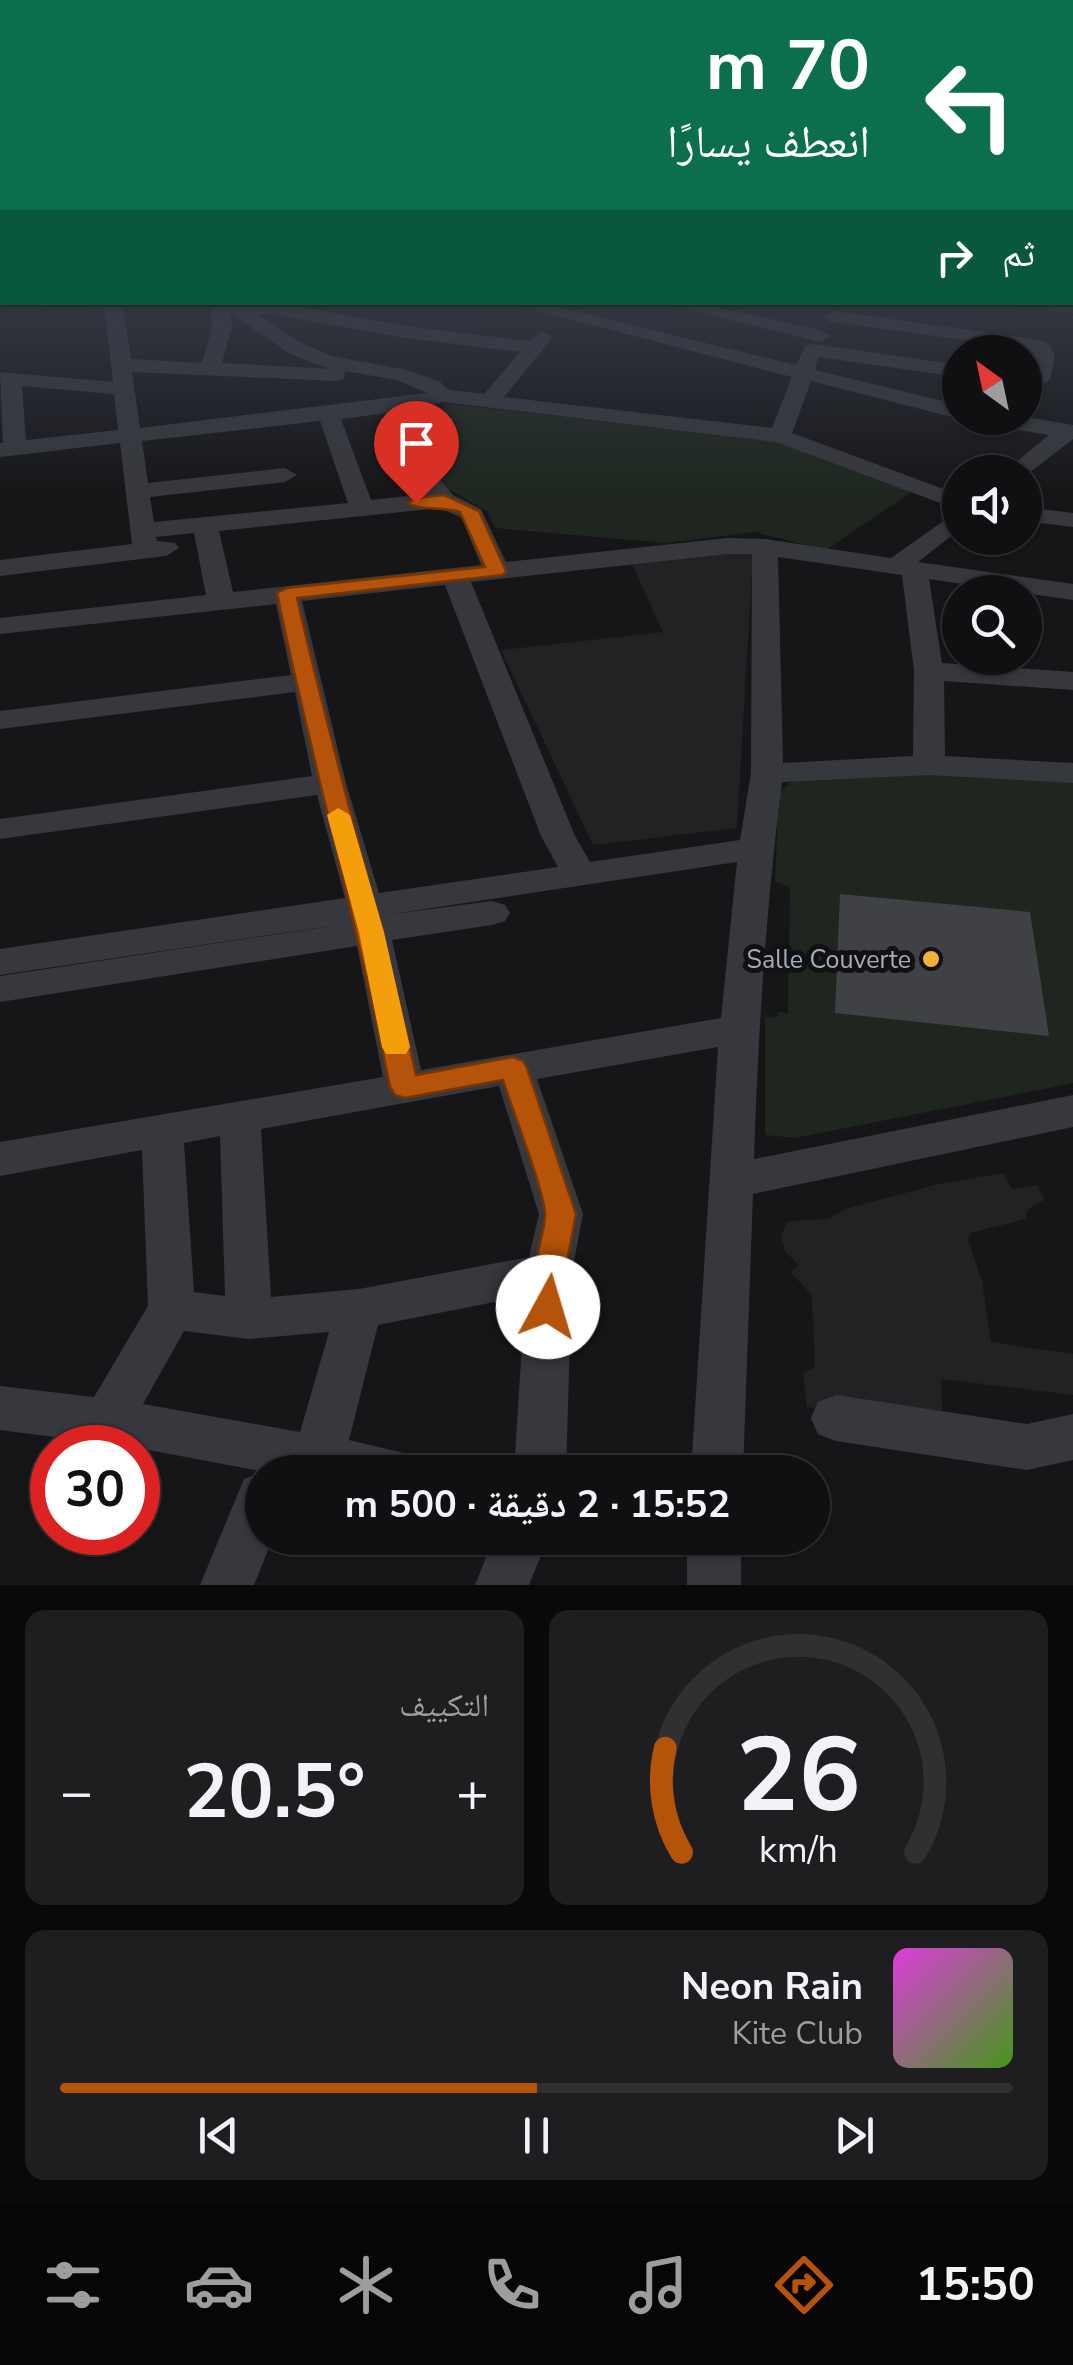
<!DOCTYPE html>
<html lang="ar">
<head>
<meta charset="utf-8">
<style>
  body { margin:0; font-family:"Nunito Sans","Noto Naskh Arabic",sans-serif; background:#1e1e20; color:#f1f3f6; direction:rtl; height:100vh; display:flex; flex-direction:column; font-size:38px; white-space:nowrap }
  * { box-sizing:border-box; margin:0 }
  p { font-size:32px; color:#9c9d9f }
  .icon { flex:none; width:55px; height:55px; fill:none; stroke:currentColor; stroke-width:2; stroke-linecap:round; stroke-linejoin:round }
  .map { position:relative; height:1585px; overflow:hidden; direction:ltr }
  .sheet { display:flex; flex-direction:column; gap:25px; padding:25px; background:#09090a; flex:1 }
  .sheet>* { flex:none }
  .top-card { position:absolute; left:0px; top:0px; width:1075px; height:305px; box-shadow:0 2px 8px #0004,0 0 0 2px #303032; direction:rtl; background:#0b6e4f; color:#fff; overflow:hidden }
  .needle { width:65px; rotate:327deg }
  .controls { position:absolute; left:942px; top:335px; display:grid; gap:20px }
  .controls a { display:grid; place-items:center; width:100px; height:100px; border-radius:50%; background:#101012; box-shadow:0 2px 8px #0004,0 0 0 2px #303032; font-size:50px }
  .speed { position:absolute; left:30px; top:1425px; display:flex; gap:20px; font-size:50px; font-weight:700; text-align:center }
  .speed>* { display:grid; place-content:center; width:130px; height:130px; border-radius:50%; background:#101012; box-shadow:0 2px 8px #0004,0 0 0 2px #303032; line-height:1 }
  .speed .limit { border:15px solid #d22; background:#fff; color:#111 }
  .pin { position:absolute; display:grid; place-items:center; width:85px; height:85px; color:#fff; margin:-102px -42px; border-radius:50% 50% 50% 0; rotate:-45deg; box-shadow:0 0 10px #0007 }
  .pin .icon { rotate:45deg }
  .me { position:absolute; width:110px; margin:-55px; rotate:6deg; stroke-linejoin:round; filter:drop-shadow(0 0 8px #0008) }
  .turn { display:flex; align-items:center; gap:35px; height:210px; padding:0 40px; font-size:45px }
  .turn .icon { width:130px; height:130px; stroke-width:2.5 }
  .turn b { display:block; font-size:70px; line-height:85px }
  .then { display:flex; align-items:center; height:95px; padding:0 40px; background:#0003; gap:20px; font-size:38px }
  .big { font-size:75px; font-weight:700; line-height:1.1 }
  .sheet .widget { flex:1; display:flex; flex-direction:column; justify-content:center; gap:15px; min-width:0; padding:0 35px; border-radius:20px; background:#1e1e20 }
  .sheet .dial { align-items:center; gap:0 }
  .dial svg { height:260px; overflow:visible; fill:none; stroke:#303032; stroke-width:7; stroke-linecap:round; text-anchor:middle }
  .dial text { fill:#f1f3f6; stroke:none }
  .song { display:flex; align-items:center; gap:30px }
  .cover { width:120px; height:120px; border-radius:15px; background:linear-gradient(135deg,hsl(300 70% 55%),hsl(100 70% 35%)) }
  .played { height:10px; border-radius:5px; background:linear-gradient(90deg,#b45309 50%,#303032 50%) }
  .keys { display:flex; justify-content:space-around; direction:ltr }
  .heat { display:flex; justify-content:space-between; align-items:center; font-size:55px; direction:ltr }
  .sheet .tiles { flex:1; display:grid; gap:25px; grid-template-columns:1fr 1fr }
  .widget:last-child { grid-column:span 2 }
  .trip { position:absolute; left:245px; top:1455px; width:585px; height:100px; border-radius:50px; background:#101012; box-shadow:0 2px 8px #0004,0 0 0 2px #303032; font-weight:700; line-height:100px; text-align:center; direction:rtl }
  .menu { display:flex; height:160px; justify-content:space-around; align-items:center; background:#060607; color:#9c9d9f }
  .menu .icon { width:70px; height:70px }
  .menu .current { color:#b45309 }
  .menu b { font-size:45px; color:#f1f3f6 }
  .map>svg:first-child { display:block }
</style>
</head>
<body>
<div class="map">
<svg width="1073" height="1585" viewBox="0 0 1073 1585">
  <rect width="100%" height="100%" fill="#161618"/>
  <g fill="#222225">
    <polygon points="726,552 753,554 737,828 593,845 501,650 663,632 632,564"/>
    <polygon points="1003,1173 1012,1189 1037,1185 1044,1200 1027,1210 1026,1219 970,1233 968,1240 982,1281 991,1342 1073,1354 1073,1395 941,1379 943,1422 807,1407 803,1374 815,1367 812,1295 790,1272 799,1266 785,1251 781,1236 788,1221 829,1219 845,1209 935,1185"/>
  </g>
  <g fill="#1e261f">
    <polygon points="448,404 787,441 913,491 826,550 755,532 666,543 495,528 487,511 446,488 418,424"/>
    <polygon points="944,774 1073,779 1073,1083 795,1138 765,1135 765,1017 776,1018 778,1012 788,1013 790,888 775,881 779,792 795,779"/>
  </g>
  <polygon fill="#404145" points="840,894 1030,912 1049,1036 835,1013"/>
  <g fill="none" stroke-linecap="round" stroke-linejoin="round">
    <g fill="#37383d" fill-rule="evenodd">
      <polygon points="0,293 2,302 9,303 0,305"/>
      <polygon points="1072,301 1073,313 1020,308 1011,302"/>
      <path d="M26 302H97C83 312 40 312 26 302Z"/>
      <path d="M104 302H122L131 359 202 363 212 327 210 302H239L245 307 272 302 406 326 529 341 543 331 553 337 504 397 772 428 792 377 504 302H538L796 365 806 346 813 344 960 365V377L818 357 815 370 960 405V418H964L960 419 811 381 792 433 960 495V529L918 562 1073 584V600L929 579 942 663 1073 672V690L944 681 945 756 1073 763V783L929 775 782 782C766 907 758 1033 754 1159L1073 1095V1127L753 1194 743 1472H691L718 1047 537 1079 583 1214 572 1272 566 1472H514L525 1296 378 1325 349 1440 412 1455 420 1472H265L138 1448 0 1430V1386L94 1397 148 1306 142 1150 0 1176V1142L383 1077 357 946 0 1002V976L351 923 0 975V949L345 898 317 795 0 839V819L312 776 295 692 0 729V711L291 675 276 604 0 634V618L206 595 194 533 156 537 157 541 175 543 179 548 166 556 0 576V560L132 544 120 443 0 457V443H3L0 372 113 382ZM230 313 292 355 331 369 222 363 232 327ZM266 313 406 338 520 352 484 394 449 390 440 382 408 370 331 356 296 340 258 315ZM345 371 397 380 427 393 140 428 132 372 337 381 344 379ZM22 386 114 394 118 430 26 440ZM443 402 776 442 959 510 891 558 765 539 728 538 506 562 481 509 453 495 435 473 407 410ZM387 413 412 475 427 494 371 500 341 419ZM320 421 348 503 154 522 150 497 285 482 297 475 285 468 148 483 142 441ZM440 508 462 518 481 565 233 592 219 531ZM728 554H752L751 773 740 840 590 862 575 836 471 582ZM778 557 902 575 914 671 913 756 783 763ZM445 585 541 836 558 867 379 893 346 783 302 601ZM737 862 721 1018 421 1070 392 940 492 925 505 921 510 913 505 905 492 901 385 915ZM499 1086 539 1214 529 1257 359 1289 271 1297 261 1129ZM220 1136 225 1296 194 1292 184 1143ZM184 1331 249 1339 329 1332 300 1432 143 1404Z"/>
      <polygon points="656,302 693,302 820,330 830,336 820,342"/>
      <polygon points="834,311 1040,340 1048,344 1055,356 1050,380 1040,386 1033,384 1030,380 1035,356 1028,349 827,321 824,317"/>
      <polygon points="1025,417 1073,425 1073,439 1025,476 1025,472 1004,472 1049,435 990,425 979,418"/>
      <polygon points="1025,507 1073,513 1073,527 1025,521"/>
      <polygon points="836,1395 1027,1424 1073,1414 1073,1460 1027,1470 836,1441 818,1434 811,1418 818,1402"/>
      <polygon points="262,1472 262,1538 273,1538 254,1585 200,1585 244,1479"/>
      <polygon points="494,1538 548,1538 529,1585 475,1585"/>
      <rect x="687" y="1538" width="54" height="47"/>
    </g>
  </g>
  <linearGradient id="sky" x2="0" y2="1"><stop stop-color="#0c0c0d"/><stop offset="0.55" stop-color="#363c48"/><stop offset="1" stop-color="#363c48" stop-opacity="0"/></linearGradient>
  <rect width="1073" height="496" fill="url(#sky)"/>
  <path fill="#b45309" stroke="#753606" stroke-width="2.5" d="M444 495 479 511 506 571 503 575 297 598C333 758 381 915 416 1075L513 1057 523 1061 527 1068 576 1214 565 1272 564 1307 559 1317 548 1321 536 1317C521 1286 543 1249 545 1216 546 1194 511 1107 503 1080L405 1098 395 1095 390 1087C357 921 311 759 277 593L287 588 485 567 460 512C443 506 419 511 408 503L416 498Z"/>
  <polygon fill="#f59e0b" points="338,808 350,815 384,932 410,1047 406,1054 386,1054 382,1047 359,932 327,815"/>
  <circle fill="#f2b134" stroke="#111113" stroke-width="4" cx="931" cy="959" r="10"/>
  <g text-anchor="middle" stroke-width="10" stroke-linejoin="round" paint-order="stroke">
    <g font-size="25" fill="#a8adb8" stroke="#111113" text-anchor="end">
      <text x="911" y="968">Salle Couverte</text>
    </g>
  </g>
</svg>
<div class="controls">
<a><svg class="needle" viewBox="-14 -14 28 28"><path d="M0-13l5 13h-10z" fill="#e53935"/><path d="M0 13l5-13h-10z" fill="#9c9d9f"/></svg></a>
<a><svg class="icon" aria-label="sound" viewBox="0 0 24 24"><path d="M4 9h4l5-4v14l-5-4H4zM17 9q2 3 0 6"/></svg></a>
<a><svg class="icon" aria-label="search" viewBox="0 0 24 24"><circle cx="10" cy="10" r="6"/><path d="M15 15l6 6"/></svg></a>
</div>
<div class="speed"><div class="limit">30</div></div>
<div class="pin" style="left:416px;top:503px;background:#d93025"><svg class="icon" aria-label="arrive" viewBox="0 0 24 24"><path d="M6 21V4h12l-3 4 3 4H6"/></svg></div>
<svg class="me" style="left:548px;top:1307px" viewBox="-20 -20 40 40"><circle r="19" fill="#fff"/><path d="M0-13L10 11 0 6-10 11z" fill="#b45309"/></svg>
<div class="trip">15:52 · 2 دقيقة · 500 m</div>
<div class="top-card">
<div class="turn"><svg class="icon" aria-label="left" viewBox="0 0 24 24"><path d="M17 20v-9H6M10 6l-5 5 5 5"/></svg><div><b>70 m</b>انعطف يسارًا</div></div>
<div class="then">ثم<svg class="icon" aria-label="right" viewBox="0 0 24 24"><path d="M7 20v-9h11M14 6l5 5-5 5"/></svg></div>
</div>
</div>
<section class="sheet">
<div class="tiles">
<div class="widget dial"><svg viewBox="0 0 100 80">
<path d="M14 69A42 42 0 1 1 86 69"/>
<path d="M14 69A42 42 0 0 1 9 37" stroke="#b45309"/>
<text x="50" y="56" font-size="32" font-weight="700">26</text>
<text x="50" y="72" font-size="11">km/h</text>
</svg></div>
<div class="widget"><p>التكييف</p>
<div class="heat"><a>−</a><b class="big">20.5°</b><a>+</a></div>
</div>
<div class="widget">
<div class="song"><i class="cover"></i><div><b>Neon Rain</b><p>Kite Club</p></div></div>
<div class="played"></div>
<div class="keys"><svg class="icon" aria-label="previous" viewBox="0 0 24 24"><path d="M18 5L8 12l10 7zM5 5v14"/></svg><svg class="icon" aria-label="pause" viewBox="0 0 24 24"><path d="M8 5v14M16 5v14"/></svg><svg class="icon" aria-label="next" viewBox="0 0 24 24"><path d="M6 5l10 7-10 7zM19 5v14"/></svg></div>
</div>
</div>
</section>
<nav class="menu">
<b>15:50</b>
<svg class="icon current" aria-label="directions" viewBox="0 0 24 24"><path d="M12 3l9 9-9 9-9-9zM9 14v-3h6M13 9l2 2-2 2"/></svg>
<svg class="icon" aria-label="music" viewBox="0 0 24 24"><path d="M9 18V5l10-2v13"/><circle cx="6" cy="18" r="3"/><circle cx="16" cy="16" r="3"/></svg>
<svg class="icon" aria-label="phone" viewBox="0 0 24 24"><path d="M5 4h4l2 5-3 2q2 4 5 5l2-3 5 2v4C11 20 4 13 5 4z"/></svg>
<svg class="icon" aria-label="climate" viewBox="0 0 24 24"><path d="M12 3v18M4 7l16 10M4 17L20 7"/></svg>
<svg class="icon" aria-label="car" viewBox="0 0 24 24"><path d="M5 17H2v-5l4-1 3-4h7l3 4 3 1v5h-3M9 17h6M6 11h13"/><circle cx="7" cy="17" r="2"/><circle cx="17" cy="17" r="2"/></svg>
<svg class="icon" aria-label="filters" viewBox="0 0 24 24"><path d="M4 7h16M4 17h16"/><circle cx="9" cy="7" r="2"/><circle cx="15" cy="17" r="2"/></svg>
</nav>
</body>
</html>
